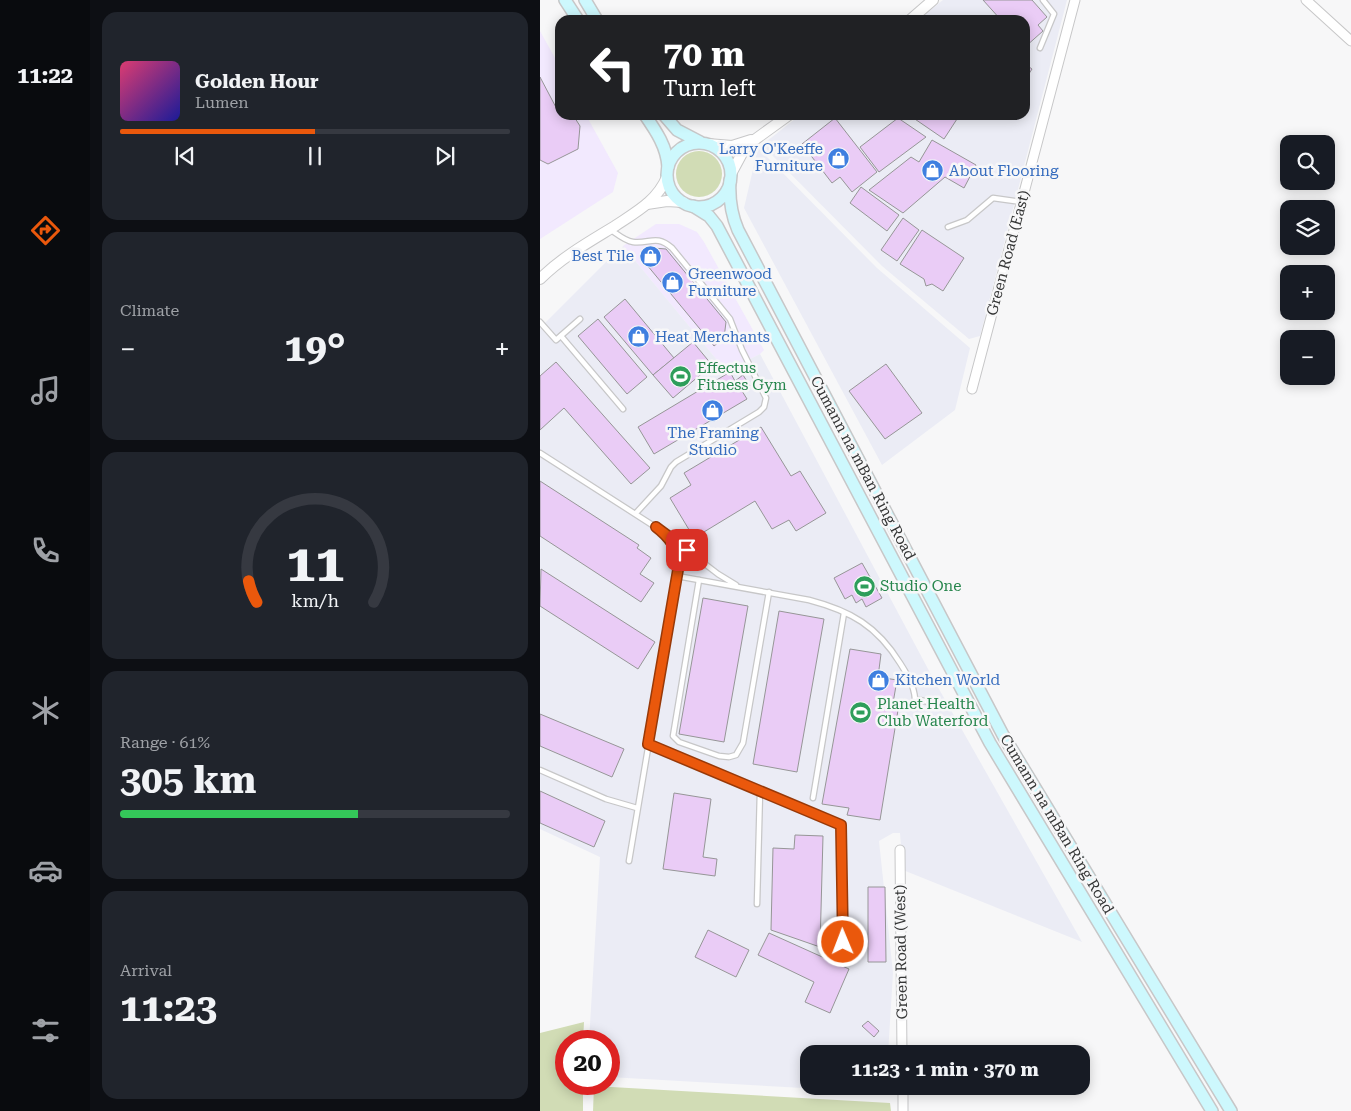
<!DOCTYPE html>
<html lang="en">
<head>
<meta charset="utf-8">
<style>
  body { margin:0; font-family:"Roboto Serif",serif; background:#20242c; color:#f1f3f6; height:100vh; display:flex; flex-direction:column; font-size:19px; white-space:nowrap }
  * { box-sizing:border-box; margin:0 }
  p { font-size:16px; color:#9ea1a6 }
  .icon { flex:none; width:28px; height:28px; fill:none; stroke:currentColor; stroke-width:2; stroke-linecap:round; stroke-linejoin:round }
  .map { position:relative; flex:1; overflow:hidden }
  .sheet { display:flex; flex-direction:column; gap:12px; padding:12px; background:#0d0f14; width:450px }
  .sheet>* { flex:none }
  .hud { position:absolute; left:15px; top:15px; width:475px; height:105px; border-radius:15px; box-shadow:0 2px 12px #0003; background:#202124; color:#fff; overflow:hidden }
  .fabs { position:absolute; left:740px; top:135px; display:grid; gap:10px }
  .fabs a { display:grid; place-items:center; width:55px; height:55px; border-radius:10px; background:#171b24; box-shadow:0 2px 12px #0003; font-size:25px }
  .speed { position:absolute; left:15px; top:1030px; display:flex; gap:10px; font-size:25px; font-weight:700; text-align:center }
  .speed>* { display:grid; place-content:center; width:65px; height:65px; border-radius:50%; background:#171b24; box-shadow:0 2px 12px #0003; line-height:1 }
  .speed .limit { border:8px solid #d22; background:#fff; color:#111 }
  .pin { position:absolute; display:grid; place-items:center; width:42px; height:42px; color:#fff; margin:-21px; border-radius:10px; box-shadow:0 2px 8px #0006 }
  .me { position:absolute; width:55px; margin:-28px; rotate:359deg; stroke-linejoin:round; filter:drop-shadow(0 0 4px #0008) }
  .turn { display:flex; align-items:center; gap:18px; height:105px; padding:0 25px; font-size:22px }
  .turn .icon { width:65px; height:65px; stroke-width:2.5 }
  .turn b { display:block; font-size:35px; line-height:42px }
  .big { font-size:38px; font-weight:700; line-height:1.1 }
  .sheet .widget { flex:1; display:flex; flex-direction:column; justify-content:center; gap:8px; min-width:0; padding:0 18px; border-radius:15px; background:#20242c }
  .sheet .dial { align-items:center; gap:0 }
  .dial svg { height:130px; overflow:visible; fill:none; stroke:#363941; stroke-width:7; stroke-linecap:round; text-anchor:middle }
  .dial text { fill:#f1f3f6; stroke:none }
  .song { display:flex; align-items:center; gap:15px }
  .cover { width:60px; height:60px; border-radius:8px; background:linear-gradient(135deg,hsl(340 70% 55%),hsl(240 70% 35%)) }
  .played { height:5px; border-radius:2px; background:linear-gradient(90deg,#ea580c 50%,#363941 50%) }
  .keys { display:flex; justify-content:space-around; direction:ltr }
  .heat { display:flex; justify-content:space-between; align-items:center; font-size:28px; direction:ltr }
  .charge { height:8px; border-radius:4px; background:linear-gradient(90deg,#34c759 61%,#363941 0) }
  .trip { position:absolute; left:260px; top:1045px; width:290px; height:50px; border-radius:15px; background:#171b24; box-shadow:0 2px 12px #0003; font-weight:700; line-height:50px; text-align:center }
  main { display:flex; flex:1; min-height:0 }
  .dock { display:flex; flex-direction:column; width:90px; justify-content:space-around; align-items:center; background:#090b0e; color:#9ea1a6 }
  .dock .icon { width:35px; height:35px }
  .dock .selected { color:#ea580c }
  .dock b { font-size:22px; color:#f1f3f6 }
  .map>svg:first-child { display:block }
</style>
</head>
<body>
<main>
<nav class="dock">
<b>11:22</b>
<svg class="icon selected" aria-label="directions" viewBox="0 0 24 24"><path d="M12 3l9 9-9 9-9-9zM9 14v-3h6M13 9l2 2-2 2"/></svg>
<svg class="icon" aria-label="music" viewBox="0 0 24 24"><path d="M9 18V5l10-2v13"/><circle cx="6" cy="18" r="3"/><circle cx="16" cy="16" r="3"/></svg>
<svg class="icon" aria-label="phone" viewBox="0 0 24 24"><path d="M5 4h4l2 5-3 2q2 4 5 5l2-3 5 2v4C11 20 4 13 5 4z"/></svg>
<svg class="icon" aria-label="climate" viewBox="0 0 24 24"><path d="M12 3v18M4 7l16 10M4 17L20 7"/></svg>
<svg class="icon" aria-label="car" viewBox="0 0 24 24"><path d="M5 17H2v-5l4-1 3-4h7l3 4 3 1v5h-3M9 17h6M6 11h13"/><circle cx="7" cy="17" r="2"/><circle cx="17" cy="17" r="2"/></svg>
<svg class="icon" aria-label="filters" viewBox="0 0 24 24"><path d="M4 7h16M4 17h16"/><circle cx="9" cy="7" r="2"/><circle cx="15" cy="17" r="2"/></svg>
</nav>
<section class="sheet">
<div class="widget">
<div class="song"><i class="cover"></i><div><b>Golden Hour</b><p>Lumen</p></div></div>
<div class="played"></div>
<div class="keys"><svg class="icon" aria-label="previous" viewBox="0 0 24 24"><path d="M18 5L8 12l10 7zM5 5v14"/></svg><svg class="icon" aria-label="pause" viewBox="0 0 24 24"><path d="M8 5v14M16 5v14"/></svg><svg class="icon" aria-label="next" viewBox="0 0 24 24"><path d="M6 5l10 7-10 7zM19 5v14"/></svg></div>
</div>
<div class="widget"><p>Climate</p>
<div class="heat"><a>−</a><b class="big">19°</b><a>+</a></div>
</div>
<div class="widget dial"><svg viewBox="0 0 100 80">
<path d="M14 69A42 42 0 1 1 86 69"/>
<path d="M14 69A42 42 0 0 1 9 56" stroke="#ea580c"/>
<text x="50" y="56" font-size="32" font-weight="700">11</text>
<text x="50" y="72" font-size="11">km/h</text>
</svg></div>
<div class="widget"><p>Range · 61%</p><b class="big">305 km</b><div class="charge"></div></div>
<div class="widget"><p>Arrival</p><b class="big">11:23</b></div>
</section>
<div class="map">
<svg width="811" height="1111" viewBox="0 0 811 1111">
  <rect width="100%" height="100%" fill="#f7f7f8"/>
  <g fill="#f2e9fe">
    <polygon points="0,31 20,67 20,115 46,115 78,173 73,192 0,239"/>
    <polygon points="116,224 139,224 157,232 164,242 224,350 220,354 186,371 83,246"/>
  </g>
  <g fill="#ebecf5">
    <polygon points="403,0 527,0 440,336 429,339 342,266 222,145 260,115 485,115 485,20 378,20"/>
    <polygon points="218,148 337,268 430,348 415,410 342,465 204,208"/>
    <polygon points="83,246 186,371 220,354 395,682 542,942 363,870 360,833 353,833 339,841 353,973 348,1054 269,1054 269,1086 351,1086 352,1093 69,1077 69,1041 49,1041 60,857 0,829 0,328 69,259 75,258 79,254"/>
  </g>
  <g fill="#d1dcb5">
    <circle cx="159" cy="174" r="23"/>
    <polygon points="44,1022 43,1041 26,1041 26,1084 43,1084 43,1111 0,1111 0,1033"/>
    <polygon points="54,1086 350,1103 351,1111 53,1111"/>
  </g>
  <g fill="#eaccf6" stroke="#969697">
    <polygon points="443,0 492,0 507,17 498,25 503,31 485,47 485,20 461,20"/>
    <polygon points="485,64 492,69 485,80"/>
    <polygon points="0,77 20,115 33,115 40,126 38,149 8,164 0,160"/>
    <polygon points="369,115 411,115 417,119 404,139"/>
    <polygon points="295,118 337,172 312,192 300,177 292,183 262,144"/>
    <polygon points="358,118 386,137 339,172 320,147"/>
    <polygon points="392,140 436,165 424,188 405,177 363,213 329,190 371,157 379,162"/>
    <polygon points="321,187 359,215 347,231 310,203"/>
    <polygon points="363,218 379,230 357,261 341,250"/>
    <polygon points="382,230 424,258 403,291 392,284 386,286 384,279 360,264"/>
    <polygon points="113,248 126,249 186,322 184,338 174,346 102,259"/>
    <polygon points="85,299 134,358 113,375 64,317"/>
    <polygon points="58,319 107,377 87,394 38,336"/>
    <polygon points="153,342 172,365 133,398 113,375"/>
    <polygon points="16,362 110,468 91,484 24,408 0,430 0,376"/>
    <polygon points="346,364 382,413 345,439 309,391"/>
    <polygon points="190,372 195,381 203,375 210,386 202,391 207,399 114,454 98,427"/>
    <polygon points="221,427 251,476 260,471 286,513 256,531 249,520 232,529 215,501 154,538 130,498 151,485 144,473"/>
    <polygon points="0,481 99,545 97,548 111,558 100,574 114,583 101,602 0,536"/>
    <polygon points="322,563 342,598 326,607 322,599 316,603 312,595 305,599 294,578"/>
    <polygon points="1,569 115,642 98,669 0,606"/>
    <polygon points="163,598 208,606 184,742 139,734"/>
    <polygon points="239,611 284,619 257,772 213,764"/>
    <polygon points="310,649 341,654 338,677 357,680 353,703 359,704 340,820 307,815 309,808 282,804"/>
    <polygon points="0,714 84,749 72,777 0,746"/>
    <polygon points="0,791 65,821 54,847 0,823"/>
    <polygon points="134,793 171,799 163,857 177,859 175,876 123,869"/>
    <polygon points="255,835 283,836 280,947 231,930 233,848 254,849"/>
    <polygon points="328,887 345,887 346,962 328,962"/>
    <polygon points="168,930 209,950 196,977 155,957"/>
    <polygon points="229,933 309,969 290,1013 265,1002 274,982 218,955"/>
    <polygon points="328,1021 339,1031 334,1037 322,1026"/>
  </g>
  <g fill="none" stroke-linecap="round" stroke-linejoin="round">
    <defs>
      <g id="service">
        <polyline points="500,48 514,14 503,0"/>
        <polyline points="408,227 427,220 453,198 481,202"/>
        <path d="M71 230C77 234 85 241 93 242 110 244 116 234 132 248L190 319 202 350 226 398 224 407 219 412 136 462 131 467 121 486 96 513"/>
        <polyline points="0,322 16,340 40,319"/>
        <polyline points="21,336 83,409"/>
        <polyline points="0,453 117,528"/>
        <polyline points="131,538 178,574 196,585"/>
        <path d="M137 576 269 600C311 611 337 626 360 663 367 674 374 685 375 699L389 702"/>
        <polyline points="159,580 133,736 139,742 179,756 189,757 196,755 203,743 229,592"/>
        <polyline points="108,744 301,825 303,942"/>
        <polyline points="0,770 66,799 97,808"/>
        <polyline points="273,798 304,613"/>
        <path d="M89 861 139 564C138 548 128 536 116 527"/>
        <polyline points="217,904 220,791"/>
      </g>
      <g id="minor">
        <polyline points="766,0 811,41"/>
        <polyline points="432,389 535,0"/>
        <polyline points="360,850 362,1054"/>
        <polyline points="363,1086 363,1111"/>
      </g>
      <g id="tertiary">
        <polyline points="370,20 393,0"/>
        <polyline points="168,144 192,146 211,140"/>
        <polyline points="191,174 206,146 249,115"/>
        <polyline points="107,204 127,201 143,202"/>
        <path d="M0 279C22 257 49 242 75 226 96 212 117 201 127 177"/>
      </g>
      <g id="secondary">
        <polyline points="25,0 38,20"/>
        <polyline points="45,0 57,20"/>
        <path d="M105 115C116 131 127 147 128 167"/>
        <polyline points="124,115 137,130 160,142"/>
        <circle cx="159" cy="175" r="32"/>
        <path d="M190 180C189 197 191 214 198 230L463 735 691 1111"/>
        <polyline points="153,206 169,216 177,226 450,743 672,1111"/>
      </g>
    </defs>
    <use href="#service" stroke="#c7c7c8" stroke-width="7"/>
    <use href="#minor" stroke="#c7c7c8" stroke-width="11"/>
    <use href="#tertiary" stroke="#c7c7c8" stroke-width="12"/>
    <use href="#secondary" stroke="#c7c7c8" stroke-width="14"/>
    <use href="#service" stroke="#fff" stroke-width="4.5"/>
    <use href="#minor" stroke="#fff" stroke-width="9"/>
    <use href="#tertiary" stroke="#fff" stroke-width="10"/>
    <use href="#secondary" stroke="#cdf8fd" stroke-width="11"/>
  </g>
  <g fill="none" stroke-linecap="round" stroke-linejoin="round">
    <defs>
      <path id="route" d="M147 550 116 527C128 536 138 548 139 564L108 744 301 825 303 942"/>
    </defs>
    <use href="#route" stroke="#983908" stroke-width="12"/>
    <use href="#route" stroke="#ea580c" stroke-width="9"/>
  </g>
  <defs>
    <symbol id="shop-disc" viewBox="-11 -11 22 22"><circle r="9.5" fill="#3f7fe0" stroke="#f7f7f8"/><path d="M-5-2.5h2.3a2.7 3.5 0 0 1 5.4 0H5L5.5 6h-11ZM-1.5-2.5h3a1.5 2.3 0 0 0-3 0Z" fill="#fff"/></symbol>
    <symbol id="stadium-disc" viewBox="-11 -11 22 22"><circle r="9.5" fill="#2e9e5b" stroke="#f7f7f8"/><path d="M0-5a6.5 5 0 1 0 0 10a6.5 5 0 1 0 0-10ZM-3.5-1.8h7v3.6h-7Z" fill="#fff"/></symbol>
  </defs>
  <g fill-rule="evenodd">
    <use href="#shop-disc" x="286" y="146" width="25" height="25"/>
    <use href="#shop-disc" x="380" y="158" width="25" height="25"/>
    <use href="#shop-disc" x="98" y="244" width="25" height="25"/>
    <use href="#shop-disc" x="120" y="270" width="25" height="25"/>
    <use href="#shop-disc" x="86" y="324" width="25" height="25"/>
    <use href="#stadium-disc" x="128" y="364" width="25" height="25"/>
    <use href="#shop-disc" x="160" y="398" width="25" height="25"/>
    <use href="#stadium-disc" x="312" y="574" width="25" height="25"/>
    <use href="#shop-disc" x="326" y="668" width="25" height="25"/>
    <use href="#stadium-disc" x="308" y="700" width="25" height="25"/>
  </g>
  <g text-anchor="middle" stroke-width="5" stroke-linejoin="round" paint-order="stroke">
    <g font-size="15" fill="#366cbe" stroke="#f7f7f8" text-anchor="start">
      <text x="283" y="154" text-anchor="end">Larry O'Keeffe<tspan x="283" dy="17">Furniture</tspan></text>
      <text x="409" y="176">About Flooring</text>
      <text x="94" y="261" text-anchor="end">Best Tile</text>
      <text x="148" y="279">Greenwood<tspan x="148" dy="17">Furniture</tspan></text>
      <text x="115" y="342">Heat Merchants</text>
      <text x="173" y="438" text-anchor="middle">The Framing<tspan x="173" dy="17">Studio</tspan></text>
      <text x="355" y="685">Kitchen World</text>
    </g>
    <g font-size="15" fill="#353636" stroke="#f7f7f8">
      <text transform="translate(468 253) rotate(-75)" y="5">Green Road (East)</text>
      <text transform="translate(323 468) rotate(62)" y="5">Cumann na mBan Ring Road</text>
      <text transform="translate(517 824) rotate(59)" y="5">Cumann na mBan Ring Road</text>
      <text transform="translate(361 952) rotate(-91)" y="5">Green Road (West)</text>
    </g>
    <g font-size="15" fill="#27864d" stroke="#f7f7f8" text-anchor="start">
      <text x="157" y="373">Effectus<tspan x="157" dy="17">Fitness Gym</tspan></text>
      <text x="340" y="591">Studio One</text>
      <text x="337" y="709">Planet Health<tspan x="337" dy="17">Club Waterford</tspan></text>
    </g>
  </g>
</svg>
<div class="fabs">
<a><svg class="icon" aria-label="search" viewBox="0 0 24 24"><circle cx="10" cy="10" r="6"/><path d="M15 15l6 6"/></svg></a>
<a><svg class="icon" aria-label="layers" viewBox="0 0 24 24"><path d="M12 4l9 5-9 5-9-5zM3 14l9 5 9-5"/></svg></a>
<a>+</a>
<a>−</a>
</div>
<div class="speed"><div class="limit">20</div></div>
<div class="pin" style="left:147px;top:550px;background:#d93025"><svg class="icon" aria-label="arrive" viewBox="0 0 24 24"><path d="M6 21V4h12l-3 4 3 4H6"/></svg></div>
<svg class="me" style="left:303px;top:942px" viewBox="-20 -20 40 40"><circle r="17" fill="#ea580c" stroke="#fff" stroke-width="3"/><path d="M0-11L8 9 0 5-8 9z" fill="#fff"/></svg>
<div class="trip">11:23 · 1 min · 370 m</div>
<div class="hud">
<div class="turn"><svg class="icon" aria-label="left" viewBox="0 0 24 24"><path d="M17 20v-9H6M10 6l-5 5 5 5"/></svg><div><b>70 m</b>Turn left</div></div>
</div>
</div>
</main>
</body>
</html>
